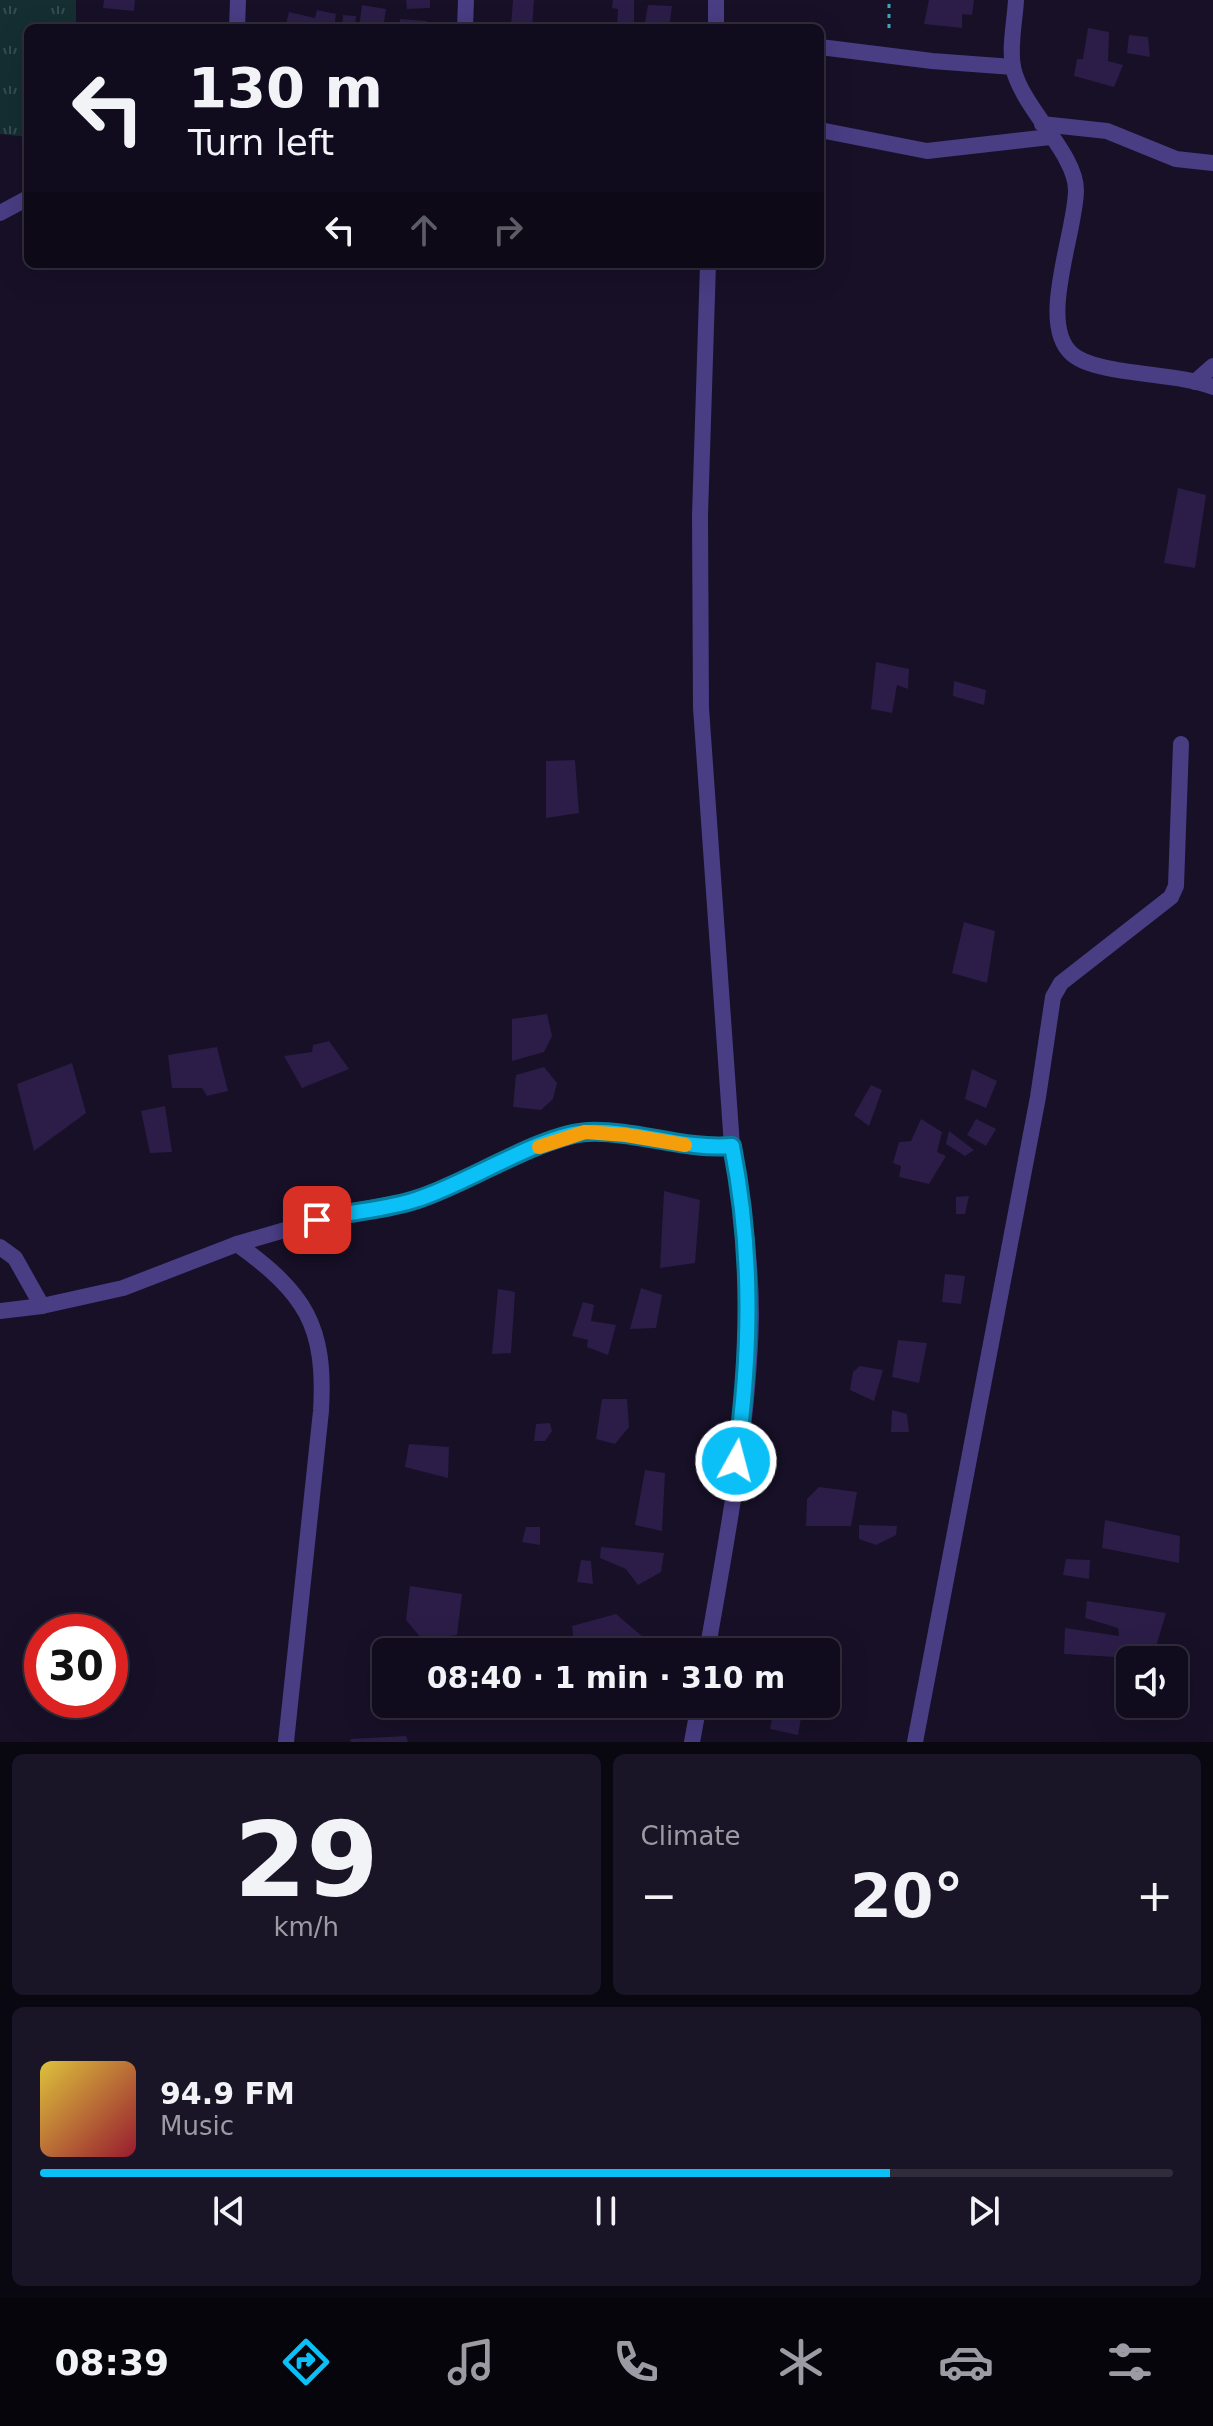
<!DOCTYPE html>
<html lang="en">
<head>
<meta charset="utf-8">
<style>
  body { margin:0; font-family:"DejaVu Sans",sans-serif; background:#1a1526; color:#f1f3f6; height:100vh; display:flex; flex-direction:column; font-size:30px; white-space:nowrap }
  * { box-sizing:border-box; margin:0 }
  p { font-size:26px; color:#9c9ba4 }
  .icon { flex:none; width:44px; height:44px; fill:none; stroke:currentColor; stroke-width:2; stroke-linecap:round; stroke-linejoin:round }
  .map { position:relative; height:1742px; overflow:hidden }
  .sheet { display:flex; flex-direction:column; gap:12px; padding:12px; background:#090710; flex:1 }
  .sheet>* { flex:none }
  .hud { position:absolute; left:24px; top:24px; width:800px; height:244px; border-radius:12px; box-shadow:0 8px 32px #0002,0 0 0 2px #302c3b; background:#110c1d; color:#f1f3f6; overflow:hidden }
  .controls { position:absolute; left:1116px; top:1646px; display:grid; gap:16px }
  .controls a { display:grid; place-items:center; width:72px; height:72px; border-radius:12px; background:#110c1d; box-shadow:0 8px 32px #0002,0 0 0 2px #302c3b; font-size:40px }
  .speed { position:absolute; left:24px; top:1614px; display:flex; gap:16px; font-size:40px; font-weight:700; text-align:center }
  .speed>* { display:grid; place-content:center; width:104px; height:104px; border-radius:50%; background:#110c1d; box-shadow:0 8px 32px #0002,0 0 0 2px #302c3b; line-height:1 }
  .speed .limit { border:12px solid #d22; background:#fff; color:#111 }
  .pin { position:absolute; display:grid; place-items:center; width:68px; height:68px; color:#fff; margin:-34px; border-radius:16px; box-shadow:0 4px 12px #0006 }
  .me { position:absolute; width:88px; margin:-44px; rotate:7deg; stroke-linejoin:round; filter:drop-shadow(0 0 6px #0008) }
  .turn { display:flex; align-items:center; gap:28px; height:168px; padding:0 32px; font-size:36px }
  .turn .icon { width:104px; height:104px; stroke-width:2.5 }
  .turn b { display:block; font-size:56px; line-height:68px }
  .lanes { display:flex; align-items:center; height:76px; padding:0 32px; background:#0003; justify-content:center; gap:40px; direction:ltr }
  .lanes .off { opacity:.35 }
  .big { font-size:60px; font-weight:800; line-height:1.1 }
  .sheet .widget { flex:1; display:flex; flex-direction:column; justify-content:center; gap:12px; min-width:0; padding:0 28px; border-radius:12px; background:#1a1526 }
  .sheet .dial { align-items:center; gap:0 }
  .dial b { font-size:104px; line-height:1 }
  .song { display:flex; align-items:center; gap:24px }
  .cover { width:96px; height:96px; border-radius:12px; background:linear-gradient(135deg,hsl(50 70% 55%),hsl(350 70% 35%)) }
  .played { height:8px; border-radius:4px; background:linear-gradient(90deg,#0bc0f6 75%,#302c3b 75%) }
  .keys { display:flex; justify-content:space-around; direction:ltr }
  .heat { display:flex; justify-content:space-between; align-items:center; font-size:44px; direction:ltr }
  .sheet .tiles { flex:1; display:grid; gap:12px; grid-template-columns:1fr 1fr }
  .widget:last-child { grid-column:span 2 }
  .trip { position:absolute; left:372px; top:1638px; width:468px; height:80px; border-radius:12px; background:#110c1d; box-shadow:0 8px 32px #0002,0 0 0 2px #302c3b; font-weight:800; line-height:80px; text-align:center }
  .tabs { display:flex; height:128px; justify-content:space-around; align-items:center; background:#07050c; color:#9c9ba4 }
  .tabs .icon { width:56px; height:56px }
  .tabs .current { color:#0bc0f6 }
  .tabs b { font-size:36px; color:#f1f3f6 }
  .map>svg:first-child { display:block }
</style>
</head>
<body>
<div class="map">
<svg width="1213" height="1742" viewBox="0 0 1213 1742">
  <defs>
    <pattern id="grass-tufts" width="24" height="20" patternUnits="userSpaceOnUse" patternTransform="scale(2)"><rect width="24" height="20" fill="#142e31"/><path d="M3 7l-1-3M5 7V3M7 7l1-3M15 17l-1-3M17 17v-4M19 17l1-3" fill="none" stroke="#364c50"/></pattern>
  </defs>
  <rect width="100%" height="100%" fill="#171027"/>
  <polygon fill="url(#grass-tufts)" points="0,0 76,0 76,28 28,28 28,137 0,134"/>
  <g fill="#2b1d47">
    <polygon points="104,0 135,0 134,11 103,8"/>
    <polygon points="406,0 430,0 430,8 407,9"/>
    <polygon points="513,0 534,0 532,28 511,25"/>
    <polygon points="613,0 634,0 634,28 617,28 618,9 612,8"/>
    <polygon points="929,0 974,0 972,15 962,14 962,28 924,24"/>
    <polygon points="362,5 386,9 383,28 359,28"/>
    <polygon points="648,5 672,6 669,28 644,28"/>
    <polygon points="317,10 336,14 334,28 285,28 289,12 315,18"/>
    <polygon points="343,15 356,16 355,28 342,28"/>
    <polygon points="400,19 427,21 426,28 400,28"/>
    <polygon points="1088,28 1109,32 1108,61 1123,65 1114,87 1074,76 1077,59 1083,59"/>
    <polygon points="1129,35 1148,37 1150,57 1127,53"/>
    <polygon points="1178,488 1206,495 1195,568 1164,563"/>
    <polygon points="876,662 909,669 908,689 897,685 892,713 871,709"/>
    <polygon points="954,681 986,690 984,705 953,696"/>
    <polygon points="575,760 579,813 546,818 546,761"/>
    <polygon points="964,922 995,931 987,983 952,973"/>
    <polygon points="547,1014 552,1036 544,1052 512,1061 512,1019"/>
    <polygon points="329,1041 349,1069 302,1088 284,1056 312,1052 313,1045"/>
    <polygon points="217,1047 228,1091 207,1096 202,1088 172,1088 168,1055"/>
    <polygon points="72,1063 86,1113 34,1151 17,1084"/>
    <polygon points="544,1067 557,1083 553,1099 541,1110 513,1107 516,1075"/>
    <polygon points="972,1069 997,1081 986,1108 965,1099"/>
    <polygon points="871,1085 882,1090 869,1126 854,1115"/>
    <polygon points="165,1106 172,1152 150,1153 141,1111"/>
    <polygon points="921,1119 942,1132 937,1152 946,1156 929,1184 899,1177 901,1166 893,1163 899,1142 911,1141"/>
    <polygon points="976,1119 996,1129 986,1146 967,1135"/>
    <polygon points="949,1131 974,1150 965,1156 946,1144"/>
    <polygon points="664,1191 700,1200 695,1263 660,1268"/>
    <polygon points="969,1196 965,1214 956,1214 956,1197"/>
    <polygon points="945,1274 965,1276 961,1304 942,1302"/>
    <polygon points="641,1288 662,1295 656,1328 630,1329"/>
    <polygon points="498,1289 515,1292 511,1353 492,1354"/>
    <polygon points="583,1302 594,1305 591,1321 616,1325 608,1355 587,1347 588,1340 572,1336"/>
    <polygon points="898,1340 927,1343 919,1383 892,1377"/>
    <polygon points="860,1366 883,1370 874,1401 850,1390 853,1372"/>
    <polygon points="602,1399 627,1399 629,1427 615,1444 596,1439"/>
    <polygon points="892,1410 907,1414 909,1432 891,1432"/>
    <polygon points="550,1423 552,1431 545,1441 534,1441 536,1424"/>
    <polygon points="409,1444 449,1447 448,1478 405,1467"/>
    <polygon points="645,1470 665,1473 662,1531 635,1525"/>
    <polygon points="819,1487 857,1492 851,1526 806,1526 807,1499"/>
    <polygon points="1105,1520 1180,1536 1179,1563 1102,1548"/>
    <polygon points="859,1525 897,1526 896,1535 876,1545 859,1539"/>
    <polygon points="526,1527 540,1527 540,1545 522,1542"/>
    <polygon points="601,1547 664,1553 661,1572 638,1585 626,1569 600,1558"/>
    <polygon points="1066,1559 1090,1560 1089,1579 1063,1575"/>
    <polygon points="581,1560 591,1561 593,1584 577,1582"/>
    <polygon points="410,1586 462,1594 457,1635 422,1639 406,1620"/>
    <polygon points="1087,1601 1166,1613 1152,1660 1130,1660 1130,1697 1115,1693 1115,1657 1064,1654 1065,1628 1119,1636 1118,1628 1085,1618"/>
    <polygon points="616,1614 643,1637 625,1652 575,1652 572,1626"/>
    <polygon points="775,1704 803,1706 798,1735 770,1729"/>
    <polygon points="406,1736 408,1742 351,1742 350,1739"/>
  </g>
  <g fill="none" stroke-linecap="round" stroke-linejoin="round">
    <polyline stroke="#34acb5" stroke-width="3" stroke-dasharray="4 6" stroke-linecap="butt" points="889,28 889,0"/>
    <g stroke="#493d84" stroke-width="16">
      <path d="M1016 0C1015 20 1009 47 1013 67 1021 107 1076 153 1076 190 1076 232 1037 324 1072 354 1097 376 1178 372 1213 387"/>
      <polyline points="237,28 238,0"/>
      <polyline points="465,28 466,0"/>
      <polyline points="716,28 716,0"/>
      <polyline points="820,47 932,61 1013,67"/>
      <polyline points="1042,124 1107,131 1176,159 1213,163"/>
      <polyline points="820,130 927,151 1050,137"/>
      <polyline points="0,213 28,198"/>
      <polyline points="1195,382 1213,366"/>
      <path d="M237 1244C305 1293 326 1325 321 1411L286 1742"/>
      <polyline points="0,1247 15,1258 42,1306"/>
      <polyline points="0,1311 42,1306 123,1288 237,1244 343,1213 416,1200 527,1151 585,1132 626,1135 703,1148 732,1146"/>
      <path d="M707 1652C726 1542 749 1427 751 1315 751 1258 743 1202 732 1146L701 708 700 515 708 264"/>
      <polyline points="692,1742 699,1704"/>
      <polyline points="915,1742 1038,1097 1053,997 1061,983 1171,897 1176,886 1181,744"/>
    </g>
  </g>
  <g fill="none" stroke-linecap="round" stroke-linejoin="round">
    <defs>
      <path id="route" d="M317 1220C350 1211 386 1210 418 1199 466 1184 542 1134 588 1132 637 1130 683 1150 732 1146 753 1252 751 1354 736 1461"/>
    </defs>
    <use href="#route" stroke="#077da0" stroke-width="20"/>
    <use href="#route" stroke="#0bc0f6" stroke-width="14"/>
    <polyline stroke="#f59e0b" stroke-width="14" points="539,1147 585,1132 626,1135 685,1145"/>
  </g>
</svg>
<div class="controls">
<a><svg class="icon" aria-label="sound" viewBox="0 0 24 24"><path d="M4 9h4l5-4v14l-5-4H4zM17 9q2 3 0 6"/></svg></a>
</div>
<div class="speed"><div class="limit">30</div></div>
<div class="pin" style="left:317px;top:1220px;background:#d93025"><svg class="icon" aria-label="arrive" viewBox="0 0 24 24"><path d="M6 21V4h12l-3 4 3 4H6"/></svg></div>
<svg class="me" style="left:736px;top:1461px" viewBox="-20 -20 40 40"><circle r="17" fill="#0bc0f6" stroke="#fff" stroke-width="3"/><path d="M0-11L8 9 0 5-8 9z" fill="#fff"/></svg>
<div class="trip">08:40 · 1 min · 310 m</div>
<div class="hud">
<div class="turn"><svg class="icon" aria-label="left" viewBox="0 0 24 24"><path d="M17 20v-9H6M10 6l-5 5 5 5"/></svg><div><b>130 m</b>Turn left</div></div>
<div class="lanes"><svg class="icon" aria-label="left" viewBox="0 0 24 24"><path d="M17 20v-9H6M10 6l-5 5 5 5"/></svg><svg class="icon off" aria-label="ahead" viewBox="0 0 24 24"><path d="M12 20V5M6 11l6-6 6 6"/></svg><svg class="icon off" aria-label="right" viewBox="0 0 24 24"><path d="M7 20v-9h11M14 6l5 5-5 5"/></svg></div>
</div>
</div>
<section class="sheet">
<div class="tiles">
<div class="widget dial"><b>29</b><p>km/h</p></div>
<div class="widget"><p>Climate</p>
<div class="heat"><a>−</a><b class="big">20°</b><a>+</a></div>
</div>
<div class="widget">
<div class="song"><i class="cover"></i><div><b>94.9 FM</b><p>Music</p></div></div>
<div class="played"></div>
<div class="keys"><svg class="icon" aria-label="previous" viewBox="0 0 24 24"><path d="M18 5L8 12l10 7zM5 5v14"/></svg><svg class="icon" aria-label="pause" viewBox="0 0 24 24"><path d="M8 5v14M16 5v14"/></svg><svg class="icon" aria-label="next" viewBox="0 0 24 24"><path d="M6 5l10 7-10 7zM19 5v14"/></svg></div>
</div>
</div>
</section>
<nav class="tabs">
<b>08:39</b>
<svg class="icon current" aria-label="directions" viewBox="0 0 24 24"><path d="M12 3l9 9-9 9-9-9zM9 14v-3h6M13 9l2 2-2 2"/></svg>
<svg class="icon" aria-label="music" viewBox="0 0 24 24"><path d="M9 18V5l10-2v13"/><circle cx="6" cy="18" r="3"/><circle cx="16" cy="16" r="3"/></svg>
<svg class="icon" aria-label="phone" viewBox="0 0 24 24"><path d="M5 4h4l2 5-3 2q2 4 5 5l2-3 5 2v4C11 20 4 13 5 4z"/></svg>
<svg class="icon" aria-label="climate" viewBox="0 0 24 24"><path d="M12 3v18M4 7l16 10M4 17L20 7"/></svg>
<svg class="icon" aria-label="car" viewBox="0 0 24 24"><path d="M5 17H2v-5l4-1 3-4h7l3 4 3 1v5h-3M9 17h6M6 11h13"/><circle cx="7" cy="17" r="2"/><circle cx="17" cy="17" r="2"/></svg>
<svg class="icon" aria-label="filters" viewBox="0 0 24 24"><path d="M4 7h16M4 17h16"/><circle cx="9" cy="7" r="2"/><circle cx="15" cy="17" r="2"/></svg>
</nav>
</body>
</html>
